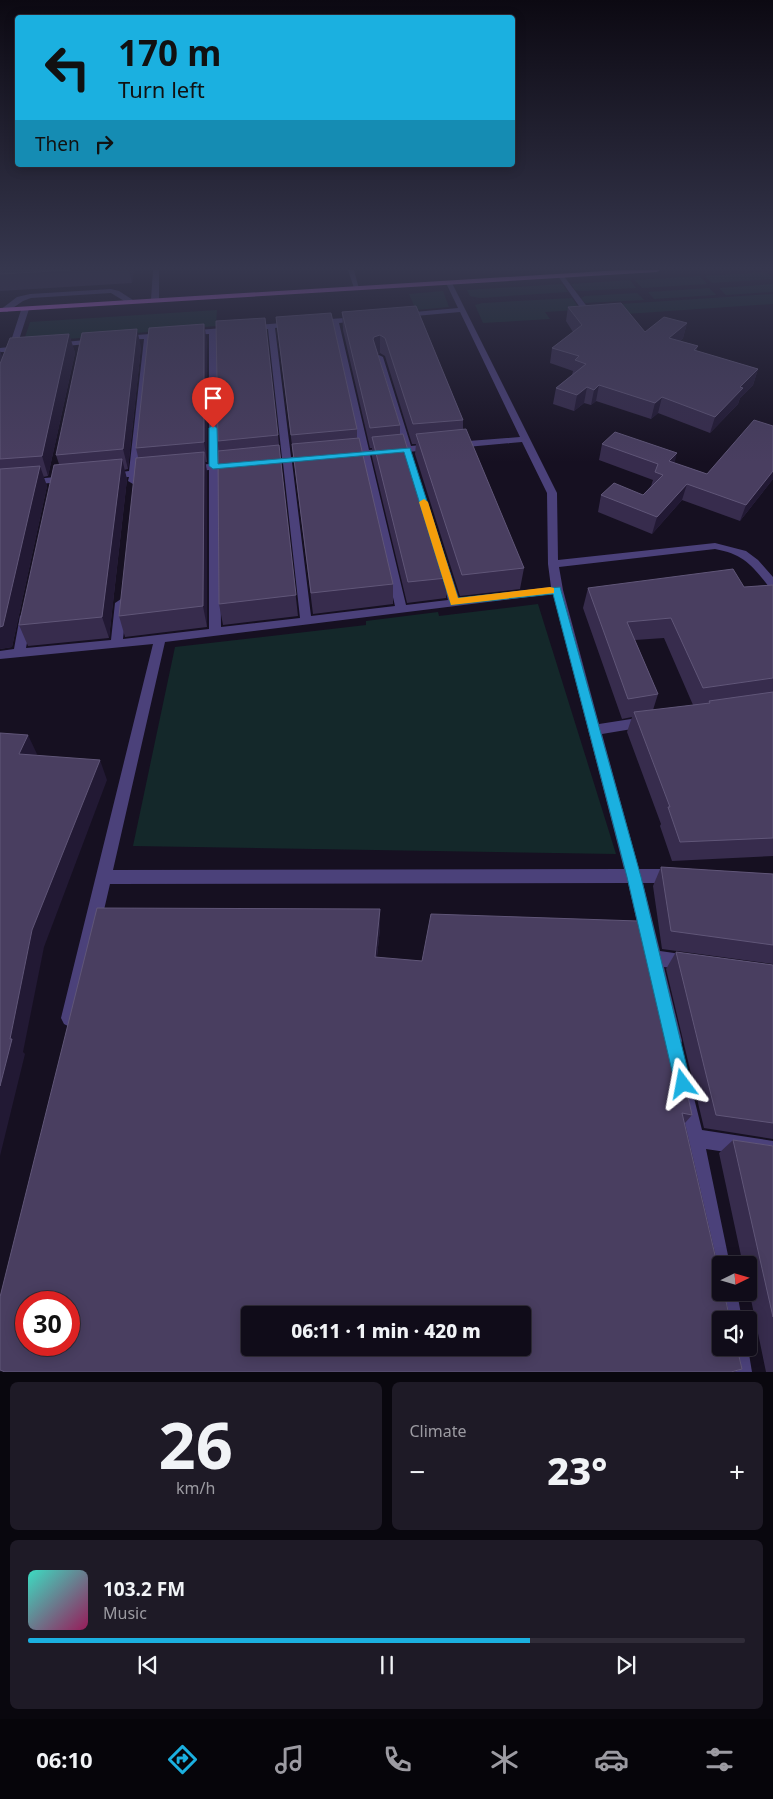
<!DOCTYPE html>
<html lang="en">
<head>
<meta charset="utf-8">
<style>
  body { margin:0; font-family:"Noto Sans",sans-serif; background:#1e1a26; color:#f1f3f6; height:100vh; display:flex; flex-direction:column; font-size:19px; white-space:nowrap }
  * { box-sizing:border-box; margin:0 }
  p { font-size:16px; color:#9c9ba2 }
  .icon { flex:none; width:28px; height:28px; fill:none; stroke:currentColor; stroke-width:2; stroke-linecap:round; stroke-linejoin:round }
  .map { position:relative; height:1372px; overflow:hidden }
  .panel { display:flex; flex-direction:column; gap:10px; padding:10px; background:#09070e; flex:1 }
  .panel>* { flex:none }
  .banner { position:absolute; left:15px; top:15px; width:500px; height:152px; border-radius:5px; box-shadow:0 2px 12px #0003,0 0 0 1px #302c38; background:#1bb0e0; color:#111; overflow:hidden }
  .needle { width:32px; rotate:85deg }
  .buttons { position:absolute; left:712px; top:1256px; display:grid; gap:10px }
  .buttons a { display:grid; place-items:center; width:45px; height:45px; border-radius:5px; background:#100c19; box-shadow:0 2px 12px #0003,0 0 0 1px #302c38; font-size:25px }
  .speed { position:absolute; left:15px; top:1291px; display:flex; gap:10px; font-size:25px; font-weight:700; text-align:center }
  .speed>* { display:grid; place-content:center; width:65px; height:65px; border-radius:50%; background:#100c19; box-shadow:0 2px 12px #0003,0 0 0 1px #302c38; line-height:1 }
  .speed .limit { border:8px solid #d22; background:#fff; color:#111 }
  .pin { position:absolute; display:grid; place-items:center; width:42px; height:42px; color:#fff; margin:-51px -21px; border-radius:50% 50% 50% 0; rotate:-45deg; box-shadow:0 0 5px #0007 }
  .pin .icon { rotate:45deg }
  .me { position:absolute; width:55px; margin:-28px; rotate:347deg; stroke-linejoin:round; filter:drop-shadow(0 0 4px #0008) }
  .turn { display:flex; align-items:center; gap:18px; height:105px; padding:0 20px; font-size:22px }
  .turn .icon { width:65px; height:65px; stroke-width:2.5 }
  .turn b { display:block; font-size:35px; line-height:42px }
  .then { display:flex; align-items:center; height:48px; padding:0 20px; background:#0003; gap:10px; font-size:19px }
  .big { font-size:38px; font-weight:800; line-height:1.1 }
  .panel .tile { flex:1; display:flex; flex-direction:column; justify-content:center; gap:8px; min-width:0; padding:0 18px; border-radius:8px; background:#1e1a26 }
  .panel .dial { align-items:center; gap:0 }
  .dial b { font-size:65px; line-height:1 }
  .song { display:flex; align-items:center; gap:15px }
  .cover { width:60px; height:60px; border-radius:8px; background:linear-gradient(135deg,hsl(170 70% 55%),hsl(330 70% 35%)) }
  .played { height:5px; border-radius:2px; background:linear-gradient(90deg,#1bb0e0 70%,#302c38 70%) }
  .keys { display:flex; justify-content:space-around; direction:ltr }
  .heat { display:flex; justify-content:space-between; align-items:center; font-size:28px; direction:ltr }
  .panel .tiles { flex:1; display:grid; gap:10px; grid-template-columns:1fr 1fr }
  .tile:last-child { grid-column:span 2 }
  .trip { position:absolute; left:241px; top:1306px; width:290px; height:50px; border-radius:5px; background:#100c19; box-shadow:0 2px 12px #0003,0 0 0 1px #302c38; font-weight:800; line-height:50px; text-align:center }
  .tabs { display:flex; height:80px; justify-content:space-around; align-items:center; background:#06050a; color:#9c9ba2 }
  .tabs .icon { width:35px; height:35px }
  .tabs .current { color:#1bb0e0 }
  .tabs b { font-size:22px; color:#f1f3f6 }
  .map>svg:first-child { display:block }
</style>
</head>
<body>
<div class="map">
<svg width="773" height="1372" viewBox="0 0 773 1372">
  <rect width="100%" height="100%" fill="#161021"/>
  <g fill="#14282a">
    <polygon points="767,272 773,279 712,283 705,276"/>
    <polygon points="700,276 707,284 642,288 635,280"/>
    <polygon points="630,280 636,288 581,291 575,290 571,284"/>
    <polygon points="562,284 568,292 480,298 470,296 467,290"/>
    <polygon points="773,284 773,292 726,295 719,288"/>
    <polygon points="709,288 716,295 654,299 648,292"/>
    <polygon points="443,291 449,307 416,310 409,294"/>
    <polygon points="637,293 644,300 585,303 581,298 585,296"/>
    <polygon points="773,294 773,304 626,314 590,306"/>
    <polygon points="572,298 578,307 577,310 545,312 550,319 483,323 475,305 483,303"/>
    <polygon points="217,310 216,326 23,343 30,322"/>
    <polygon points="538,604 616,854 133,846 175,647 366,625 366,621 438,612 439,616"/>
  </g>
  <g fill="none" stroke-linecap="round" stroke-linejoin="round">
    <g fill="#4b417a" fill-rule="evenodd">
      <polygon points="153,270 159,270 159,300 155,302 151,300"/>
      <polygon points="348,270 354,270 359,289 354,288"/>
      <polygon points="559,275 563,275 595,317 594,319 588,319 558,276"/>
      <path d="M449 281 452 283 557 493 558 560 715 543 746 551 758 560 773 577V588L769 587C752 565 743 554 715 549L559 567 563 590 599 724 644 717 649 719 651 722 649 725 644 727 602 734 639 869H673L678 871 681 876 678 881 673 883H643L660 951 695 956 697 962 695 968 689 970 664 967 682 1041 679 1047 673 1050 667 1047 664 1041 628 883 110 884 79 1018 76 1024 70 1027 64 1024 61 1018 153 644 0 659V651L14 649 20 616 26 612 32 616 26 648 111 640 115 603 121 599 127 603 123 639 209 629V470L189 472 184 469 189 466 209 464V334L189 335 185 333 186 331 294 322 298 324 294 326 275 328 291 457 309 455 314 458 309 461 292 462 311 616 395 606 361 456 346 458 341 455 346 452 360 451 332 323 313 324 312 322 316 320 359 317 363 319 359 321 339 323 369 450 402 447 375 357 379 355 383 357 411 446 431 444 436 447 431 450 370 455 406 605 448 600 437 562 442 559 447 562 459 598 551 587 548 564 547 493 522 442 456 448 451 445 456 442 520 437 460 312 404 317 400 315 404 313 458 308 446 283ZM268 329 282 458 264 459 259 462 264 465 283 463 300 618 221 627 219 469 234 468 239 465 234 462 219 464 217 333ZM553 594 624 869 113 870 165 642Z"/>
      <polygon points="111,289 119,291 136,302 129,304 111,293 31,298 23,301 7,312 0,310 17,297 30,294"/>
      <polygon points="22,307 29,309 17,346 22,346 26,348 15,351 4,385 0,388 0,373 7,352 0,352 0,348 9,347"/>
      <polygon points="164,333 168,335 167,337 152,338 139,470 149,469 154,472 152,474 138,476 138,481 133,484 128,481 129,477 106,478 106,474 129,471 144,339 122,340 118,338 122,336"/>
      <polygon points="95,339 98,339 98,343 55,347 51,345 55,343"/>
      <polygon points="67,476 70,477 70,481 0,488 0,482"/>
      <polygon points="687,1091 693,1094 702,1130 773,1141 773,1159 706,1149 730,1265 721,1265 721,1279 714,1276 711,1269 678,1100 681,1094"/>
      <polygon points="721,1284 721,1292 737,1292 742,1320 721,1320 721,1322 716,1292 719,1285"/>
      <polygon points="726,1348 748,1348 752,1372 730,1372"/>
    </g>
    <polygon fill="#ce6aed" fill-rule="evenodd" points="621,270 660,270 657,272 0,312 0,308"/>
  </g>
  <g fill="#372c4d" fill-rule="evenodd">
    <polygon points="0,270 134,270 132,283 0,291"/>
    <polygon points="416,306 463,420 463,430 524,568 520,589 460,596 415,454 416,444 412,444 385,356 380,353 378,354 400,425 400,434 447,578 446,598 407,603 372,457 372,448 370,448 343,330 342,312"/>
    <polygon points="568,307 645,332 687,323 683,338 680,341 698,346 696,351 758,369 753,385 740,398 738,404 710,433 658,413 651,419 596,401 591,405 584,403 574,411 553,404 556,388 572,375 573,371 550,363 552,348 573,332 566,321"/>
    <polygon points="276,317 357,429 357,438 393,584 393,604 313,614"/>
    <polygon points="265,318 298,616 223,625 219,604 219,450 218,441"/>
    <polygon points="69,334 75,353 48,476 43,477 47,486 12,647 0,649 0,351 2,358"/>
    <polygon points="207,342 207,462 205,462 207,472 207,627 125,637 119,616 138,457 136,448"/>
    <polygon points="141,347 128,469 124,470 127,479 109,638 28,646 19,625 59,464 56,455"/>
    <polygon points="773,426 773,479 740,521 682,500 652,534 598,512 601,495 643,495 651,486 653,480 599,460 602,444 674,463 707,474"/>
    <path d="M773 585V856L672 861 660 826 661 824 627 732 632 717 622 719 583 608 588 588 744 587ZM664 638 693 705 653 710 658 694 635 640Z"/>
    <polygon points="661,867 773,874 773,964 662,949 653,886"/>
    <polygon points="380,928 377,957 662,1026 692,1115 685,1123 742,1369 734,1372 5,1372"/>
    <polygon points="676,952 773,965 773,1139 704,1128 666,969"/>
    <polygon points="733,1140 773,1146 773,1372 766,1372 749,1290 749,1265 743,1265 719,1153"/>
  </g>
  <g fill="#221934">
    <polygon points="129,270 134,270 132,283"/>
    <polygon points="687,323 683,338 665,353 669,338"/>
    <polygon points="204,324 207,342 207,462 204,442"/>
    <polygon points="137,329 141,347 128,469 123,449"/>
    <polygon points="69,334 75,353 48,476 42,456"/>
    <polygon points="380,335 380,353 374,355 373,339 374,337"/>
    <polygon points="0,351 3,359 0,367"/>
    <polygon points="758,369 753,385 740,398 738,404 710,433 715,417 740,387"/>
    <polygon points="599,385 596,401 591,405 594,390"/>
    <polygon points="587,387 584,403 574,411 577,395"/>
    <polygon points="662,397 658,413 651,419 655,403"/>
    <polygon points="204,452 207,472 207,627 203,606"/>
    <polygon points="677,453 673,469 669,461"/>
    <polygon points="122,459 127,479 109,638 102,617"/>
    <polygon points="40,466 47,486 12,647 0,649 0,627"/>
    <polygon points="773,471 773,479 740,521 746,505"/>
    <polygon points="687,484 682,500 652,534 657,517"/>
    <polygon points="28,735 37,754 28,773 19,754"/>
    <polygon points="100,760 107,780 44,947 23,1052 25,1054 0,1156 0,1086 32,930"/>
    <polygon points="380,909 380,928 375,975 375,957"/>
  </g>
  <g fill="#493e60" stroke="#605678" fill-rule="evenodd">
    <polygon points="0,270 70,270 0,274"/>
    <polygon points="621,303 645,332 664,317 687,323 669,338 698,346 694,350 758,369 740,387 743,388 715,417 662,397 655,403 599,385 594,390 587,387 577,395 556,388 586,364 575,360 579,356 552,348 582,325 568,307"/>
    <polygon points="416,306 463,420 413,424 385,338 380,335 374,337 373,339 400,425 370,428 342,312"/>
    <polygon points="331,313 357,429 291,435 276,317"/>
    <polygon points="265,318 278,435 218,441 216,321"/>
    <polygon points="204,324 204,442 136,448 149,328"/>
    <polygon points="137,329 123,449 56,455 82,333"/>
    <polygon points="69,334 42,456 0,459 0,364 10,338"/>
    <polygon points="754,420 773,426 773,471 746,505 687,484 657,517 601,495 614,483 643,495 663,475 655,472 658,464 602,444 615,432 677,453 669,461 707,474"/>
    <polygon points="466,429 524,568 462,575 416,434"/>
    <polygon points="403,434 447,578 408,582 372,437"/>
    <polygon points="359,438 393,584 311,593 292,444"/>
    <polygon points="279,445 296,595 219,604 218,451"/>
    <polygon points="204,452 203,606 119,616 136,458"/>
    <polygon points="122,459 102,617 19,625 54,465"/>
    <polygon points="40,466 3,626 0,627 0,469"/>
    <polygon points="733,569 744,587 773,585 773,678 703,688 671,618 627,622 658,694 628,699 588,588"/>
    <polygon points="773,692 773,838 680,842 668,807 670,807 634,712 710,703 709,701"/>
    <polygon points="0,733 28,735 19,754 100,760 32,930 10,1039 12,1039 0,1086"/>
    <polygon points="661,867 773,874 773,945 671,931"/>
    <path d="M97 908 380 909 375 957 422 961 431 914 638 921 662 1026 672 1024 692 1115 682 1113 721 1281V1292H724L730 1320H721V1348H737L742 1369 731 1372H5L0 1370V1297ZM26 1302H69V1345H26ZM250 1315H522V1348H250Z"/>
    <polygon points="676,952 773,965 773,1123 716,1115"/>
    <polygon points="733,1140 773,1146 773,1317"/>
  </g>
  <linearGradient id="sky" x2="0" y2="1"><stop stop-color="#0c0912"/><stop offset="0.58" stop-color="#36374e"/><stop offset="1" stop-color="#36374e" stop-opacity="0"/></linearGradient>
  <rect width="773" height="462" fill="url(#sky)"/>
  <polygon fill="#1bb0e0" stroke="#127292" points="213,425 217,428 218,464 410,448 458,598 560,587 641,877 691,1084 689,1089 683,1092 677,1089 675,1084 627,877 553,594 451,605 404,452 213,469 209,466 209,428"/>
  <polygon fill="#f59e0b" points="424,499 428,502 458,598 550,587 554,588 554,593 451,605 419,502"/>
</svg>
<div class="buttons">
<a><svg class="needle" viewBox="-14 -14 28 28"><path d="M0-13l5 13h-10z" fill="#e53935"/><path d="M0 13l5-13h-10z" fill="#9c9ba2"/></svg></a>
<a><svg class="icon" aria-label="sound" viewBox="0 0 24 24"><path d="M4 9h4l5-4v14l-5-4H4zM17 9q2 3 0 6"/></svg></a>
</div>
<div class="speed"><div class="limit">30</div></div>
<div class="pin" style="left:213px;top:428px;background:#d93025"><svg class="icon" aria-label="arrive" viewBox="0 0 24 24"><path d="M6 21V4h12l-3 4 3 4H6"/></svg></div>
<svg class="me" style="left:683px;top:1084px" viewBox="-20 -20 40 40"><path d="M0-17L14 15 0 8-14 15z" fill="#1bb0e0" stroke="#fff" stroke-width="4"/></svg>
<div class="trip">06:11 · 1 min · 420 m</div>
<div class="banner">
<div class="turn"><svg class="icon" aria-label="left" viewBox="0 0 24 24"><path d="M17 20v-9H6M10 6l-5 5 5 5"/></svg><div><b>170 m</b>Turn left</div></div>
<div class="then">Then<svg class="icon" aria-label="right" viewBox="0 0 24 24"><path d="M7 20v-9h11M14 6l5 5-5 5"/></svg></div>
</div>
</div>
<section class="panel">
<div class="tiles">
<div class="tile dial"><b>26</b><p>km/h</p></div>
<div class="tile"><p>Climate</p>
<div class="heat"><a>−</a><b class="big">23°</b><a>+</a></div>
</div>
<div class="tile">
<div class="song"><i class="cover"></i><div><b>103.2 FM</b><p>Music</p></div></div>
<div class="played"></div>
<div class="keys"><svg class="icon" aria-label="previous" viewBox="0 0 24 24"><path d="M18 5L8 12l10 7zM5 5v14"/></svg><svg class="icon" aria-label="pause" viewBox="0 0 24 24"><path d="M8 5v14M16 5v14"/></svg><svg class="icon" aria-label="next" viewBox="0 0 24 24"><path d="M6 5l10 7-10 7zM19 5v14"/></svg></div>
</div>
</div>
</section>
<nav class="tabs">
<b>06:10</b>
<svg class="icon current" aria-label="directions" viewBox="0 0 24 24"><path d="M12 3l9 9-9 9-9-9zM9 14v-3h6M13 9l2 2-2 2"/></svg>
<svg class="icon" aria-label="music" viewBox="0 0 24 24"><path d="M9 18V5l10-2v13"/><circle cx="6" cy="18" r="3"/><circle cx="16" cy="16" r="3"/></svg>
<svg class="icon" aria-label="phone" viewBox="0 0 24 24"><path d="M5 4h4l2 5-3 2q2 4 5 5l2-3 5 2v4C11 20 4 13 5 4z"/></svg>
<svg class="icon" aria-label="climate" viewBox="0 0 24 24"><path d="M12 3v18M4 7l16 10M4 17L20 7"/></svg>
<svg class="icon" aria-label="car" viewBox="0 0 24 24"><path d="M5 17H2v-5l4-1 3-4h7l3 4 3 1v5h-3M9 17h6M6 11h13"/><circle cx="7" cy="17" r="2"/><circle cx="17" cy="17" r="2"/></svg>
<svg class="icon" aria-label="filters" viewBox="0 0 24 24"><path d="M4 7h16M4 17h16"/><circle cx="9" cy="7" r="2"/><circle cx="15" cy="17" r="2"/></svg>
</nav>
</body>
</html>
